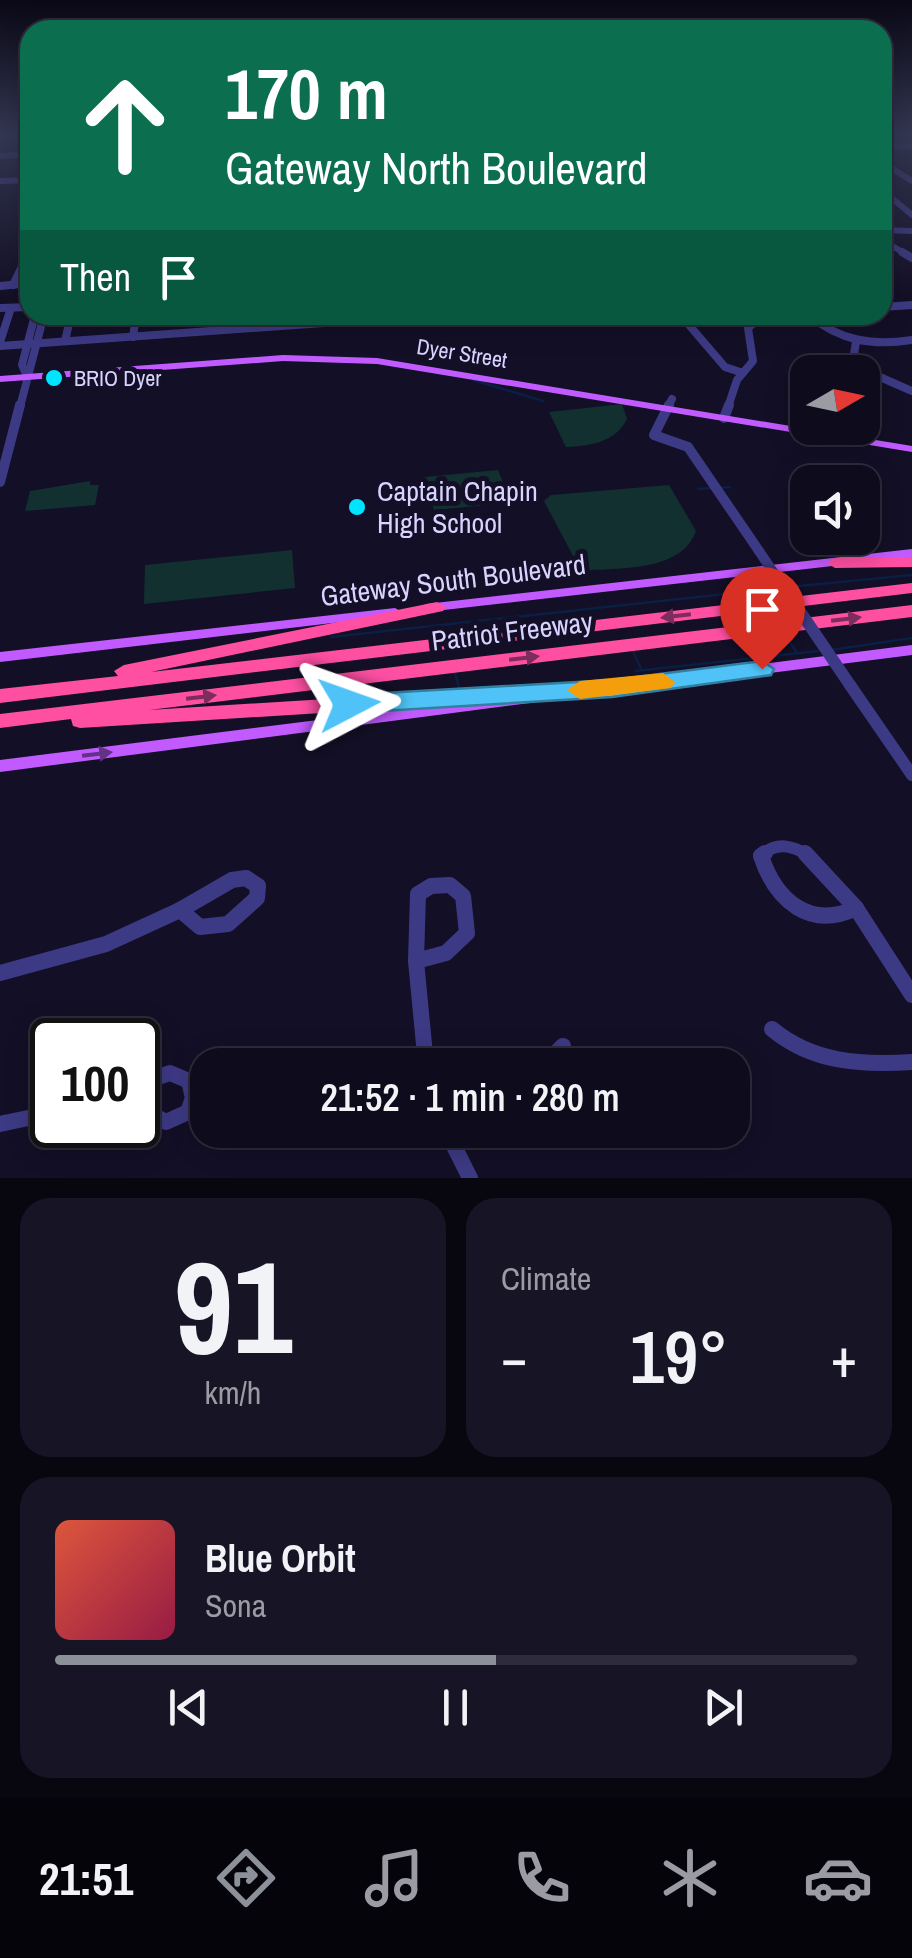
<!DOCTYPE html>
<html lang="en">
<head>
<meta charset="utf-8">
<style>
  body { margin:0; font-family:"Archivo Narrow",sans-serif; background:#171425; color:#f1f3f6; height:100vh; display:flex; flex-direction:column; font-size:38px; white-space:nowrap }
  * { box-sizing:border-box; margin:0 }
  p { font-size:32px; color:#9b9ba3 }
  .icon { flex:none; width:55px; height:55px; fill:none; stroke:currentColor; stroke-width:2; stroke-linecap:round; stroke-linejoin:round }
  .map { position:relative; height:1178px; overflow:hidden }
  .panel { display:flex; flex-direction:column; gap:20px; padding:20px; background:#08060f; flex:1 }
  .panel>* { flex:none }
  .hud { position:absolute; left:20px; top:20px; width:872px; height:305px; border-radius:30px; box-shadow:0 5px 25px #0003,0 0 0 2px #2e2b3b; background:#0b6e4f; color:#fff; overflow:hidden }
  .needle { width:65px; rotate:81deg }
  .buttons { position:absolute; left:790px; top:355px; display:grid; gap:20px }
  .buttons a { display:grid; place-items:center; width:90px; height:90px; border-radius:20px; background:#0e0b1c; box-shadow:0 5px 25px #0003,0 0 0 2px #2e2b3b; font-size:50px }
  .speed { position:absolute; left:30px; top:1018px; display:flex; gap:20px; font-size:50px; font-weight:700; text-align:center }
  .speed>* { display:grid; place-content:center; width:130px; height:130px; border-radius:50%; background:#0e0b1c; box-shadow:0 5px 25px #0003,0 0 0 2px #2e2b3b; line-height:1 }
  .speed .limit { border:5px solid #111; border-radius:15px; background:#fff; color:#111 }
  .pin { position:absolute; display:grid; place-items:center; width:85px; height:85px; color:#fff; margin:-102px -42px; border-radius:50% 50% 50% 0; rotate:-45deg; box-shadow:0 0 10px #0007 }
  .pin .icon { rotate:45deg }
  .me { position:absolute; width:110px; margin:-55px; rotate:86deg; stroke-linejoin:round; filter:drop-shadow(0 0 8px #0008) }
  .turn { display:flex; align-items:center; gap:35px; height:210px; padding:0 40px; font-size:45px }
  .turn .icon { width:130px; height:130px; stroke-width:2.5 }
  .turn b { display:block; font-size:70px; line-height:85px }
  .then { display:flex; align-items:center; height:95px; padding:0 40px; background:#0003; gap:20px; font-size:38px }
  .big { font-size:75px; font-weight:600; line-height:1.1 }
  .panel .card { flex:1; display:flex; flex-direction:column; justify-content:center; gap:15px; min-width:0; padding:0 35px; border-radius:30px; background:#171425 }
  .panel .dial { align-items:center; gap:0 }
  .dial b { font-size:130px; line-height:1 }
  .song { display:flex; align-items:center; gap:30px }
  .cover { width:120px; height:120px; border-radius:15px; background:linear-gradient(135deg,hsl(10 70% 55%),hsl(340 70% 35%)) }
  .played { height:10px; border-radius:5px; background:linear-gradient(90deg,#8c9099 55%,#2e2b3b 55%) }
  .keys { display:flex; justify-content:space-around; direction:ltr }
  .heat { display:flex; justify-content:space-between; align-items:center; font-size:55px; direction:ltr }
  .panel .tiles { flex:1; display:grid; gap:20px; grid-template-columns:1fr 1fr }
  .card:last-child { grid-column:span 2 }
  .trip { position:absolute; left:190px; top:1048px; width:560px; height:100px; border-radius:30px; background:#0e0b1c; box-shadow:0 5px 25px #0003,0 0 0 2px #2e2b3b; font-weight:600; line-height:100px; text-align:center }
  .tabs { display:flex; height:160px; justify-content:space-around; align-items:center; background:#06040b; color:#9b9ba3 }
  .tabs .icon { width:70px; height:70px }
  .tabs .active { color:#8c9099 }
  .tabs b { font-size:45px; color:#f1f3f6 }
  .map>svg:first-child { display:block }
</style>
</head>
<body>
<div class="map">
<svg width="912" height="1178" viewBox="0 0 912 1178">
  <rect width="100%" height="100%" fill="#130f26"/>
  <g fill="#12302f">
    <path d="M622 404 627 419C616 442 590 446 566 447L549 412Z"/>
    <polygon points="498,470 511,503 434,510 424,477"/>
    <polygon points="90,481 90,485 99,485 95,505 25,511 30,491"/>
    <path d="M669 485 696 531C681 573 618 567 581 571L544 501 551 495Z"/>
    <polygon points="292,550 295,588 144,604 145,565"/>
  </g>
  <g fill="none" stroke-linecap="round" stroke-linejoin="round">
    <g stroke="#0a1f44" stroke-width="2.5">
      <polyline points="482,365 489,353"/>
      <polyline points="473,380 543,401"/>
      <polyline points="719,488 730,487"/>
      <polyline points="698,489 711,488"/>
      <polyline points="789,587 912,575"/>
      <polyline points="782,630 797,653"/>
      <polyline points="331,637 781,588"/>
      <polyline points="831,650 912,638"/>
      <polyline points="633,651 642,671"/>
      <polyline points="636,671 818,651"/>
      <polyline points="455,673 461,694"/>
    </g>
    <g stroke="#3d3a85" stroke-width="6">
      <polyline points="882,147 912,146"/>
      <polyline points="0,156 17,155"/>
      <polyline points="882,162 912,181"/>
      <polyline points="0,181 30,180"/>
      <polyline points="882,190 912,215"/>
      <polyline points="882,230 912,231"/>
      <polyline points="882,240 906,254"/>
      <polyline points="28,254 30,250"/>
    </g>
    <g stroke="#3d3a85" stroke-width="8">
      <polyline points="902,252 912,258"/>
      <polyline points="13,285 29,252"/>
      <polyline points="0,286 30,283"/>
      <polyline points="882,307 912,305"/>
      <polyline points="0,308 30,307"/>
      <path d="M809 315C840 341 872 346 912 340"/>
      <polyline points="689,325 725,367 743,373"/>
      <polyline points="133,337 136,315"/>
      <polyline points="65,341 71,315"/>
      <polyline points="0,342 11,308"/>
      <polyline points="856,342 854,354 873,374 912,391"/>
      <polyline points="0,346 436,315"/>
      <polyline points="26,374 22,365 35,315"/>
      <polyline points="20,407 44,315"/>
      <polyline points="668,407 672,399"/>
      <polyline points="728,407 737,380 753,361 748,328 760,318 776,315"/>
    </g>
    <g stroke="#3d3a85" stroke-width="10">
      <polyline points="669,405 654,435 688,447 759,551"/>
      <polyline points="724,418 729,405"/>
      <polyline points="0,482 20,405"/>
    </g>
    <g stroke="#3d3a85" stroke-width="12">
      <polyline points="850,685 912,775"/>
      <path d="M762 855C777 841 792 846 809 855"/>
    </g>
    <g stroke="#3d3a85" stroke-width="16">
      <path d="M765 853 761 856C776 901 810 930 856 908L805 853"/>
      <polygon points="246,878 258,886 257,898 228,924 200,927 180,910 232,880"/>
      <polygon points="450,885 463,896 467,933 446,953 416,961 418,894 431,886"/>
      <polyline points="856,908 912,995"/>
      <polyline points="416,961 426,1065"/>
      <polyline points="0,973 106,944 180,910"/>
      <path d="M772 1029C813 1063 861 1065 912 1062"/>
      <polyline points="544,1065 563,1046"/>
      <polygon points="170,1073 189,1081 193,1098 188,1112 166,1122 149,1113 138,1084"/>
      <polyline points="0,1124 52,1113"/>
      <polyline points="446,1130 470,1178"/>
    </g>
    <g fill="#c25bff" fill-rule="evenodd">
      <polygon points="283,355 377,358 912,446 912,452 377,364 283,361 0,382 0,376"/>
      <polygon points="912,549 912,557 426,612 419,608 426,604"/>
      <polygon points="395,608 402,612 400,615 0,662 0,652"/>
      <polygon points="912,645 912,655 606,694 601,693 598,689 601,685 606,684"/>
      <polygon points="525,694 530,695 533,699 530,703 0,772 0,760"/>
    </g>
    <g fill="#ff4fa3" fill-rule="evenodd">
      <polygon points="912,557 912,567 835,568 827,563 835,558"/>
      <polygon points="912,583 912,593 0,703 0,689 118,676 114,671 124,665 437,602 446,607 443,611 151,672"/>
      <polygon points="912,605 912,617 149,710 612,681 619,683 622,688 619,693 612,695 80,728 73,726 71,719 0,728 0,714"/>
    </g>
    <polyline stroke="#3d3a85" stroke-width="10" points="759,551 794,603"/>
    <polyline stroke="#3d3a85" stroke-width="12" points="793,601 850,685"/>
  </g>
  <defs><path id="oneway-solid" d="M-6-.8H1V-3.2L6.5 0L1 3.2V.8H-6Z" transform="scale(2.5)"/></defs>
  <g fill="#7d2c5e">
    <use href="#oneway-solid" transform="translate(676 616) rotate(173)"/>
    <use href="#oneway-solid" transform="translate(846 619) rotate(-7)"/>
    <use href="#oneway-solid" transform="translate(524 658) rotate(-7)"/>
    <use href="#oneway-solid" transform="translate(201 697) rotate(-7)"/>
  </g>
  <use fill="#623188" href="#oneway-solid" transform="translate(97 754) rotate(-7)"/>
  <linearGradient id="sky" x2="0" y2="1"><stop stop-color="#0a0815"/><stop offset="0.45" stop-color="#333752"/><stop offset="1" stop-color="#333752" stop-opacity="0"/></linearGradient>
  <rect width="912" height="299" fill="url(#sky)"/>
  <polygon fill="#4fc3f7" stroke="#337fa1" stroke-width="2.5" points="762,661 774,669 771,675 612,697 349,713 336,704 349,695 612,680"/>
  <polygon fill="#f59e0b" points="663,673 675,682 671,688 580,699 567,690 580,681"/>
  <g fill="#00e5ff" stroke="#130f26" stroke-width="4">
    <circle cx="54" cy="378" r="10"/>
    <circle cx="357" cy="507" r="10"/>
  </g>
  <g text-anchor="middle" stroke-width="10" stroke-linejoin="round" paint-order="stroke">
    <g font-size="22" fill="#d9d4ff" stroke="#130f26">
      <text transform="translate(462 353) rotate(9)" y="8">Dyer Street</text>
    </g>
    <g font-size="22" fill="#d9d4ff" stroke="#130f26" text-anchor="start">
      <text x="74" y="386">BRIO Dyer</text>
    </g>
    <g font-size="28" fill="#d9d4ff" stroke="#130f26" text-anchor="start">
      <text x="377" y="501">Captain Chapin<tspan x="377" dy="32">High School</tspan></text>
    </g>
    <g font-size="28" fill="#d9d4ff" stroke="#130f26">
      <text transform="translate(453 580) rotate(-7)" y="10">Gateway South Boulevard</text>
      <text transform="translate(512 631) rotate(-7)" y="10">Patriot Freeway</text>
    </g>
  </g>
</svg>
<div class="buttons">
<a><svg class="needle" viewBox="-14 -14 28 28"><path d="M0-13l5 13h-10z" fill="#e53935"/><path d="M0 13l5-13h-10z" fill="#9b9ba3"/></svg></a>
<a><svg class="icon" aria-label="sound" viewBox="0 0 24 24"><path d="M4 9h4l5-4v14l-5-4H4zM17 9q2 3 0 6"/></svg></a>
</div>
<div class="speed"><div class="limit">100</div></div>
<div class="pin" style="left:762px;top:669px;background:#d93025"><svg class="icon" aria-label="arrive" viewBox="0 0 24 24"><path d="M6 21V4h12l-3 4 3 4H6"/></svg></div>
<svg class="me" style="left:349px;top:704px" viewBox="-20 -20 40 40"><path d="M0-17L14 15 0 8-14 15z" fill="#4fc3f7" stroke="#fff" stroke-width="4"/></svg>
<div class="trip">21:52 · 1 min · 280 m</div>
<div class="hud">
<div class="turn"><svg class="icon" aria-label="ahead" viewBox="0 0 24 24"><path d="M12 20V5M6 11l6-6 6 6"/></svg><div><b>170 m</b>Gateway North Boulevard</div></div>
<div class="then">Then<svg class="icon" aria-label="arrive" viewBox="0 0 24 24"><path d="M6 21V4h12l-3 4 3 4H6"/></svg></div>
</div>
</div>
<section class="panel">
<div class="tiles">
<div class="card dial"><b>91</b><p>km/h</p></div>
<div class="card"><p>Climate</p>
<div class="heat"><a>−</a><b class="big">19°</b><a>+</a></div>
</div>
<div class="card">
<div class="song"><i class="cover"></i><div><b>Blue Orbit</b><p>Sona</p></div></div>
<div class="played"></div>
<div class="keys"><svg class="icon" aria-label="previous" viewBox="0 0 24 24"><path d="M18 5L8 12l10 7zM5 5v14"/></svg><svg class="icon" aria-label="pause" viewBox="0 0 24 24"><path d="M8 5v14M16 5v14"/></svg><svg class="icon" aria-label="next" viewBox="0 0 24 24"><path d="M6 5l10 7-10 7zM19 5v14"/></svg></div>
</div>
</div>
</section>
<nav class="tabs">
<b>21:51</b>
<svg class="icon active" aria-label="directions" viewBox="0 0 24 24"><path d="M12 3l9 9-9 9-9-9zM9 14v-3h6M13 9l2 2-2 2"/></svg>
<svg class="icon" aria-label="music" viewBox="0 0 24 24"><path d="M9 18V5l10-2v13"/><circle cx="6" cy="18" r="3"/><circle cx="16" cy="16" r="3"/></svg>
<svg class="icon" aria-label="phone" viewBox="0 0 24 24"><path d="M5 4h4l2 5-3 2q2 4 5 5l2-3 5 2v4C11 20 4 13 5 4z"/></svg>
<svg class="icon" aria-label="climate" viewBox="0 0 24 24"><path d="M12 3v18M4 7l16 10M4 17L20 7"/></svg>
<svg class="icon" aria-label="car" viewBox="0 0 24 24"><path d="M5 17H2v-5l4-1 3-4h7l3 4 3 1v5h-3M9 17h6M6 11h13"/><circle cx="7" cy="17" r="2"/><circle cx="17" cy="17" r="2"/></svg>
</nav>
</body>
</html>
